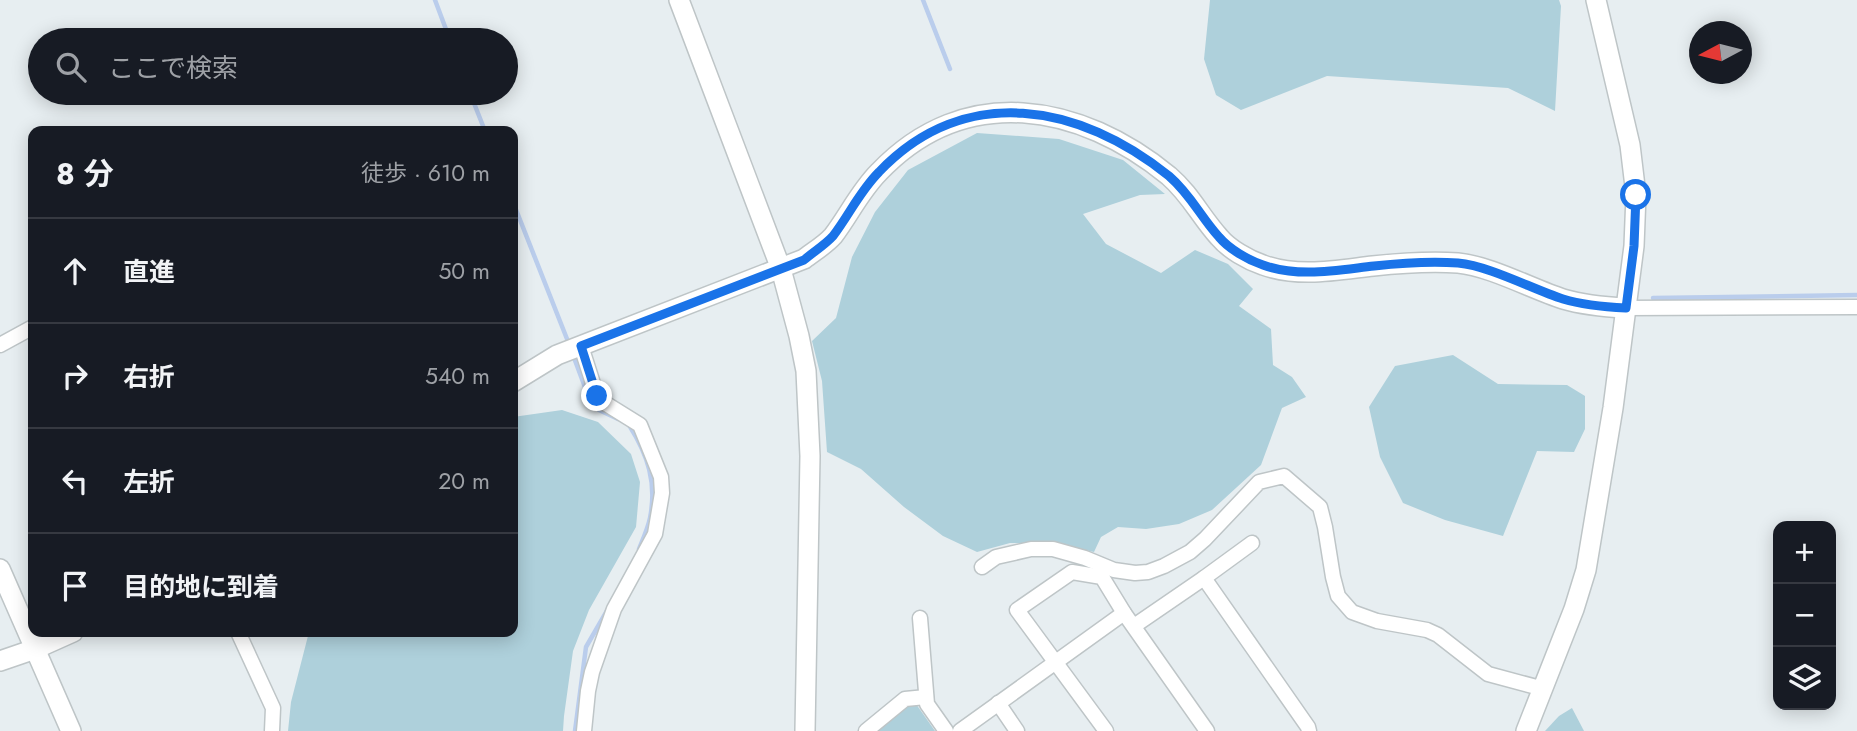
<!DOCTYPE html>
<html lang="ja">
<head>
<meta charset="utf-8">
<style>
  body { margin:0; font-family:Jost,"Noto Sans JP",sans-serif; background:#242831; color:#f1f3f6 }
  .controls { position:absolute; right:21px; bottom:21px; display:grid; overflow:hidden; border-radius:14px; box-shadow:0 4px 18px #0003 }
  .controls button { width:63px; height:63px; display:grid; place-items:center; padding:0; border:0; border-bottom:2px solid #363941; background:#171b24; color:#f1f3f6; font:35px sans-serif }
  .compass { position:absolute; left:1689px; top:21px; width:63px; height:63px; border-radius:50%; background:#171b24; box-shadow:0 4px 18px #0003; rotate:263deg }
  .stop { position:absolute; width:21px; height:21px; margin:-16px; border:5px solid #1a73e8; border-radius:50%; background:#fff }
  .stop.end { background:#1a73e8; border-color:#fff; box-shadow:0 2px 7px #0008 }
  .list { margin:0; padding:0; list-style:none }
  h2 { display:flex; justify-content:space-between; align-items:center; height:91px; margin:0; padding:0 28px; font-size:30px }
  h2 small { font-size:23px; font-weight:400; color:#9ea1a6 }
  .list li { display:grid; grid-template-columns:46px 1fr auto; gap:21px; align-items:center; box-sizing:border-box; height:105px; padding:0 28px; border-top:2px solid #363941 }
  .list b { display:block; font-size:26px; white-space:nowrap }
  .list em { font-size:23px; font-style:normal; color:#9ea1a6 }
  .icon { flex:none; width:38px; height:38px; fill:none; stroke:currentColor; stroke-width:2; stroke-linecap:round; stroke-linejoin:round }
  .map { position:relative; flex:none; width:1857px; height:731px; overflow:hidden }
  .search { position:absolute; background:#171b24; box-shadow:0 4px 18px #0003; left:28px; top:28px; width:490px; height:77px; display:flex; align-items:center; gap:18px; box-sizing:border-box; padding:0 24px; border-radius:38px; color:#9ea1a6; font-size:26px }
  .panel { position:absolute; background:#171b24; box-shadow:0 4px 18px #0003; left:28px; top:126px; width:490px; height:511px; border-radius:14px }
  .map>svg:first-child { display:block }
  .green { fill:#aed0db }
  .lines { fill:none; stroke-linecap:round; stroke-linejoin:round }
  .stream { stroke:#bacdec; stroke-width:4.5 }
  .street-casing { stroke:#bec5c7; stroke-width:17 }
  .secondary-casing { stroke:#bec5c7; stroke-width:22 }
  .street { stroke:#fff; stroke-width:14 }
  .secondary { stroke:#fff; stroke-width:19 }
  .route { stroke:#1a73e8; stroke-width:9 }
</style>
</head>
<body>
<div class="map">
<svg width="1857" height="731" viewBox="0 0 1857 731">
  <rect width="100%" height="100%" fill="#e7eef1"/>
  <g class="green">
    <polygon points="1210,0 1559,0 1561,6 1555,111 1508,88 1327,76 1241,110 1216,95 1204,59"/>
    <polygon points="977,133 1059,139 1123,160 1165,194 1140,195 1083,214 1106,244 1161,273 1195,250 1228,264 1253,289 1239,306 1271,329 1273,365 1292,377 1306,397 1282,408 1261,465 1212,510 1179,524 1146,529 1118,527 1101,537 1094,552 1053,543 1010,543 977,552 943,536 904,507 861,469 827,452 822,381 812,341 836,318 852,257 875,212 908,170"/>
    <polygon points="1453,355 1498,384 1567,385 1585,396 1585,429 1574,452 1537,451 1503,536 1445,520 1403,503 1380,457 1369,407 1395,366"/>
    <polygon points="562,410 598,422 631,454 640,482 636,527 589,610 573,651 564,716 563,731 288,731 291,702 309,632 513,632 513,417"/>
    <polygon points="905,704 916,704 935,731 872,731"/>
    <polygon points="1572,708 1584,731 1545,731 1559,716"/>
  </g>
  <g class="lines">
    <g class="stream">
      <polyline points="435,0 450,40"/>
      <polyline points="923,0 950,69"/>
      <polyline points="470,93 485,131"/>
      <polyline points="513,202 569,344"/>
      <polyline points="1653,298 1857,295"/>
      <polyline points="573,355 589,398 599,410 618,419"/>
      <path d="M629,425C648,455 657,483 650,518C648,528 643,539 639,549"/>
      <polyline points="575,731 586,647 608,609"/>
    </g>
    <defs>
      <g id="street">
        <polyline points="1626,308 1857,307"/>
        <polyline points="0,345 33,327"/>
        <polyline points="581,346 597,396 603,402 640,425 661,477 662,493 655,534 614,609 592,672 588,691 584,731"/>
        <polyline points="982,567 996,557 1031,549 1053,549 1085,558 1114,570 1135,573 1148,572 1164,566 1190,552 1205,539 1259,482 1284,476 1320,507 1325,527 1333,577 1338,596 1352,612 1377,621 1427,630 1438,635 1488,674 1544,689"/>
        <polyline points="1204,578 1308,727 1309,731"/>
        <polyline points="920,618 927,704 946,731"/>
        <polyline points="1134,626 1204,578 1252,543"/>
        <polyline points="238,632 273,708 272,731"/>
        <polyline points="998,703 1017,731"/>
        <polyline points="866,731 905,699 926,697"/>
        <polyline points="960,731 1124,613"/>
        <polyline points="1106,731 1017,610 1072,572 1102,577 1124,613 1207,731"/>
      </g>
      <g id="secondary">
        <polyline points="679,0 781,269 799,336 806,371 810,456 805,731"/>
        <path d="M513,382L557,355L804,259C813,252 825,245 833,236C849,215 860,191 879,172C965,82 1080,103 1169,176C1191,195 1200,216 1219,237C1229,249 1248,260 1263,265C1299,278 1338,270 1373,266C1401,263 1431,261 1458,263C1490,266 1532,289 1563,299C1583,305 1605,307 1626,308"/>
        <polyline points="0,569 71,731"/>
        <polyline points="0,661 35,649 73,632"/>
        <polyline points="1526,731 1574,609 1586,570 1613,408 1634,246 1636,195 1630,145 1596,0"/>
      </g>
    </defs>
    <use href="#street" class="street-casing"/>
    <use href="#secondary" class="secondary-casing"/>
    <use href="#street" class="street"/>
    <use href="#secondary" class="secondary"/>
  </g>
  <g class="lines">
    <path class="route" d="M597,396L581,346L804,260C813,252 825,245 833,236C849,215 860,191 879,172C965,82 1080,104 1169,176C1191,195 1200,216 1219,237C1229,249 1248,260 1263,265C1299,278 1338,270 1374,266C1401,263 1431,261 1458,263C1490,266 1532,289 1563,299C1583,305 1605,307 1626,308L1634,246L1636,195"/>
  </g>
</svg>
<div class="controls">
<button>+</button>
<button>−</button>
<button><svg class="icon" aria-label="layers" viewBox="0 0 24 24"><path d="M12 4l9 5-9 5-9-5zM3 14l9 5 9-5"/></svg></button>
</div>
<svg class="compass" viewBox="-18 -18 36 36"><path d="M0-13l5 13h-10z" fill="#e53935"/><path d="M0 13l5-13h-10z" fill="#9ea1a6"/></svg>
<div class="stop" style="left:1636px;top:195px"></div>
<div class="stop end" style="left:597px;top:396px"></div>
<div class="search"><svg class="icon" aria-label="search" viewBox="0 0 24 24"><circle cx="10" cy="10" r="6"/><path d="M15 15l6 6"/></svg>ここで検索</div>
<section class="panel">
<h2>8 分<small>徒歩 · 610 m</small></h2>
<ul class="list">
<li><svg class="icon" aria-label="ahead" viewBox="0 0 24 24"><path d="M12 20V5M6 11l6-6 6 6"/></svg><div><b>直進</b></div><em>50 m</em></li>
<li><svg class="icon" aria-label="right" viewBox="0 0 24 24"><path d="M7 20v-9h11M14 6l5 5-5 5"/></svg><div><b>右折</b></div><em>540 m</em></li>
<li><svg class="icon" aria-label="left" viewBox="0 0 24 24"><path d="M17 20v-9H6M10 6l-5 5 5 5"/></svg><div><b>左折</b></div><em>20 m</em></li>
<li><svg class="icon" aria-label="arrive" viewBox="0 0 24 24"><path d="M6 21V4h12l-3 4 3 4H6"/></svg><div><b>目的地に到着</b></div></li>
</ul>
</section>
</div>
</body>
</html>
